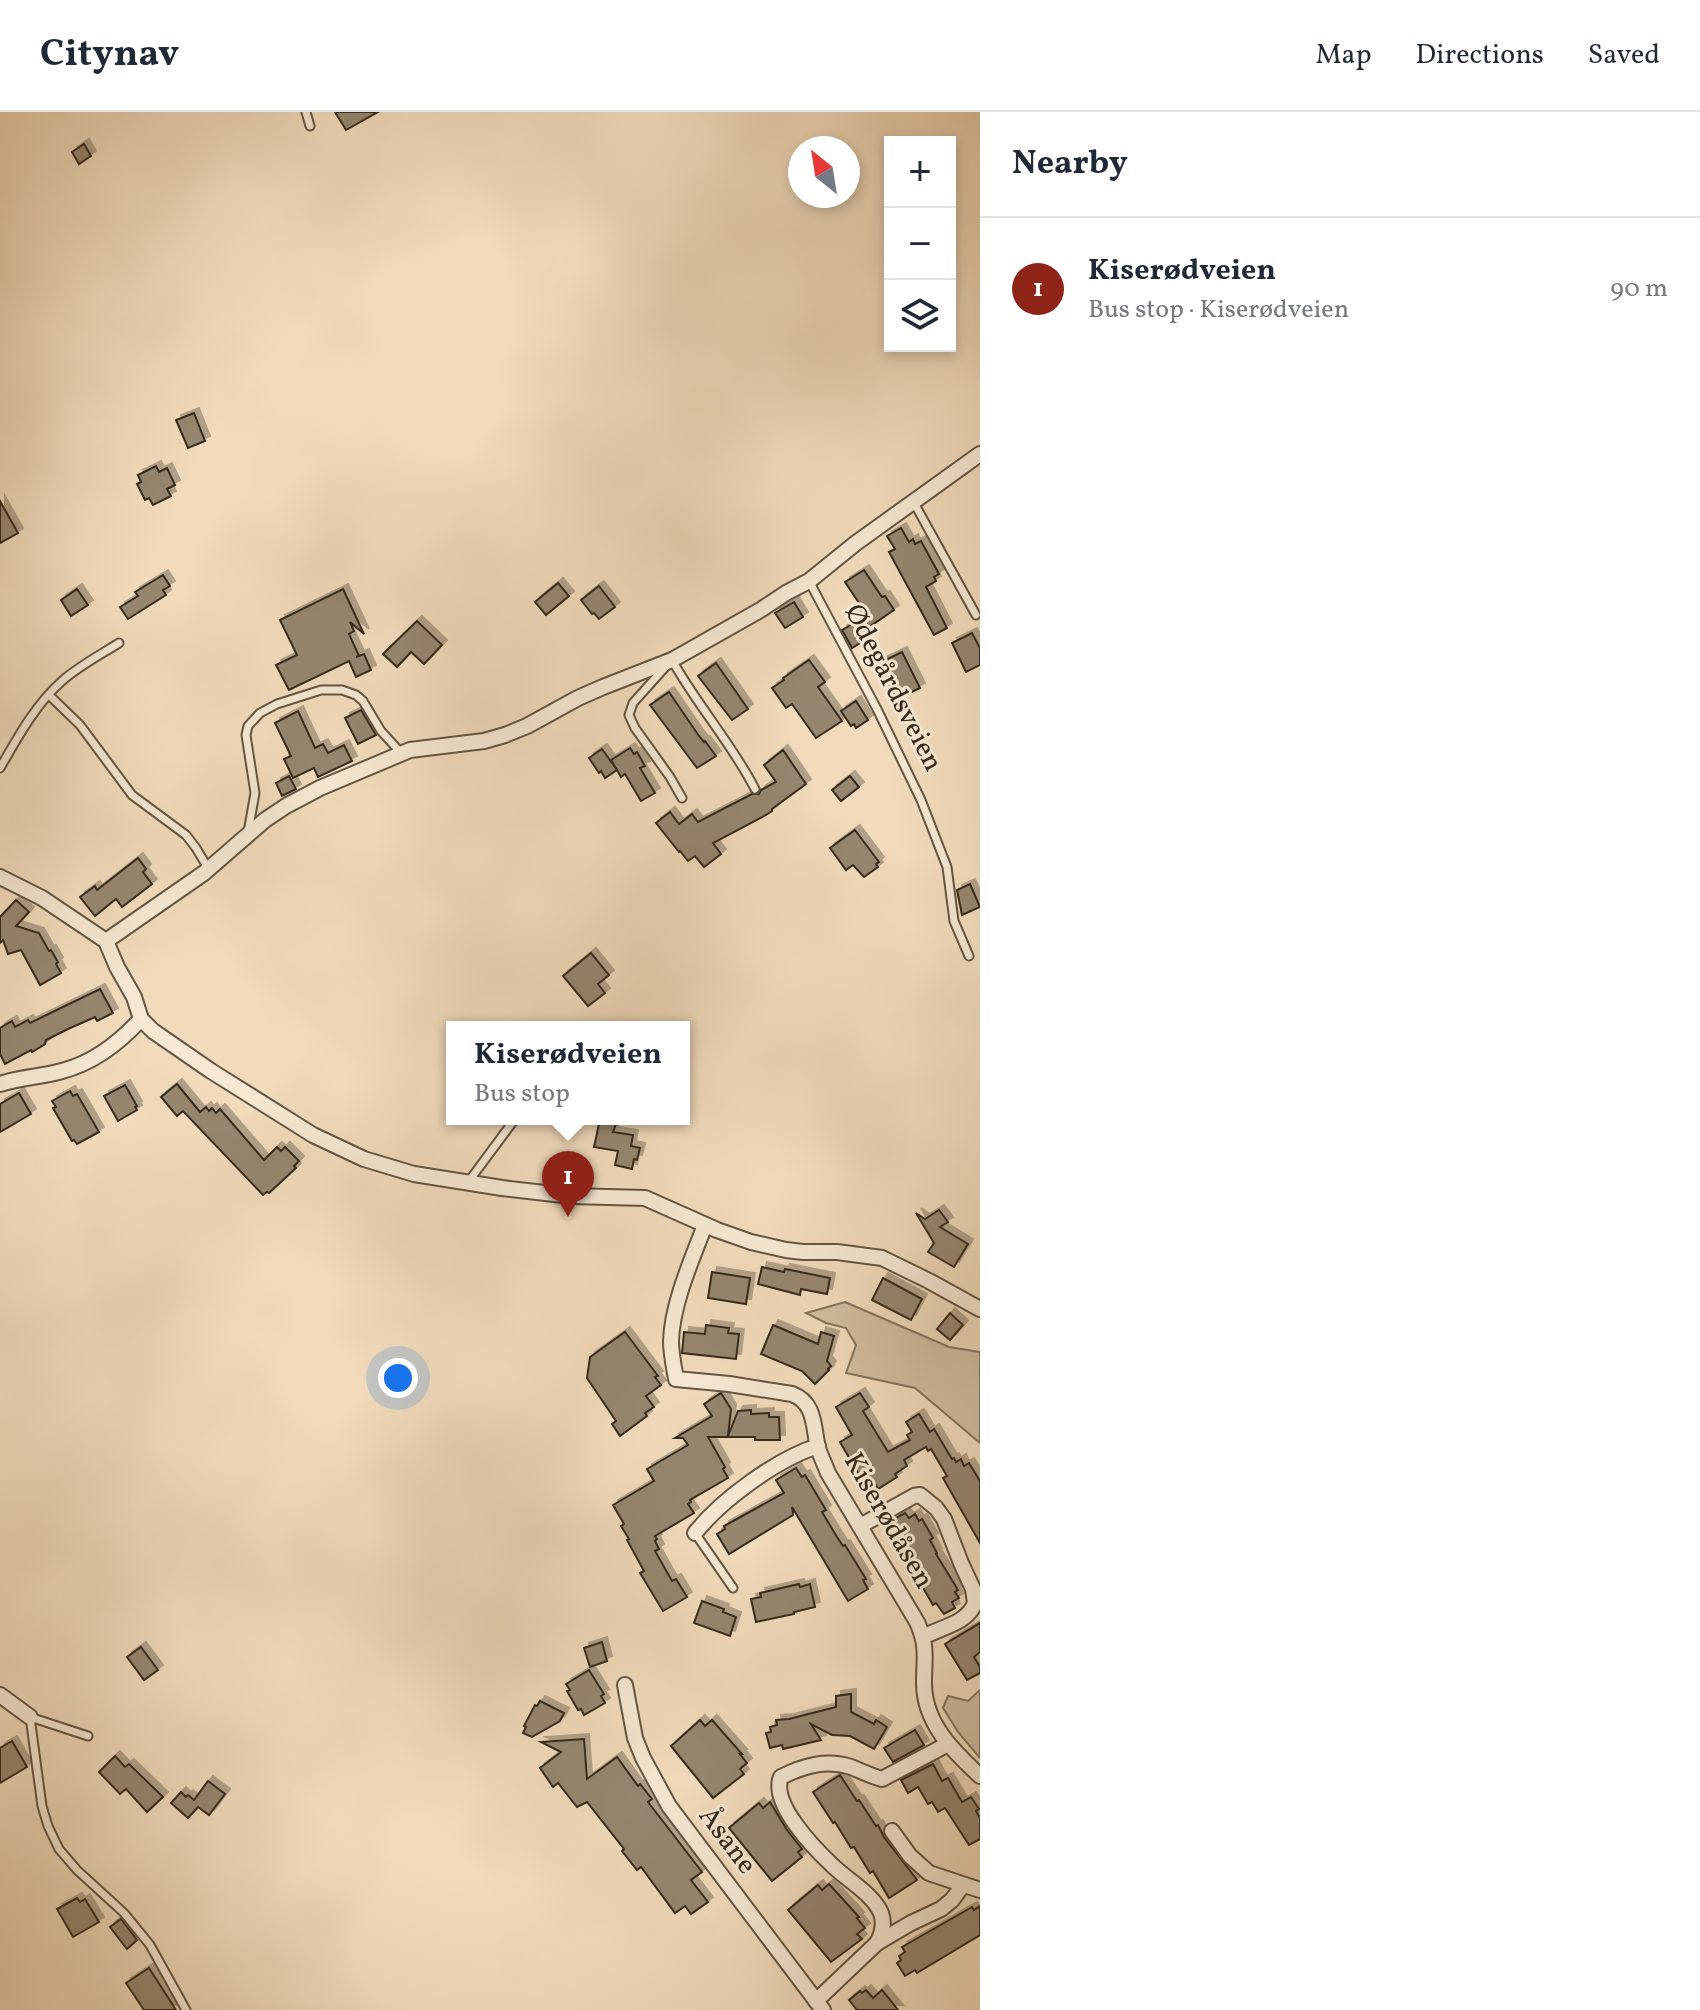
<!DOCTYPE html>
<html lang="en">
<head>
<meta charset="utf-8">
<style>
  body { margin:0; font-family:Vollkorn,serif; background:#f2f2f3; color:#1f2937 }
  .controls { position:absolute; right:24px; top:24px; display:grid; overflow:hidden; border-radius:0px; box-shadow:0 4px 12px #0003 }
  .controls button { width:72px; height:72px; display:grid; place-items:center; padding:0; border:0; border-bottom:2px solid #e0e1e3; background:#fff; color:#1f2937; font:40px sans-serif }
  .compass { position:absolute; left:788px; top:24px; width:72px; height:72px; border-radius:50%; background:#fff; box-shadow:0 4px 12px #0003; rotate:330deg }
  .you { position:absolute; left:398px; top:1266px; width:28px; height:28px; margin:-20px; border:6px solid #fff; border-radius:50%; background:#1a73e8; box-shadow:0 0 0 12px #1a73e833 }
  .badge { display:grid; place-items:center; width:52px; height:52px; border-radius:50%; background:#8f2418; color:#fff; font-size:26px; font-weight:700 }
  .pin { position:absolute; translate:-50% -66px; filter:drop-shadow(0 2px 4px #0008) }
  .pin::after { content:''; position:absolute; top:42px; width:28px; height:24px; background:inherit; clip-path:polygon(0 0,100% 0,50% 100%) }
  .popup { position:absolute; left:446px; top:909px; width:244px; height:104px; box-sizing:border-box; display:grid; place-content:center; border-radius:0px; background:#fff; filter:drop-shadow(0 2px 6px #0005); font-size:26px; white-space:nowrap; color:#747a83 }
  .popup b { font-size:30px; color:#1f2937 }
  .popup::after { content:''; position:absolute; left:50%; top:100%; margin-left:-16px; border:16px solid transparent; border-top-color:#fff }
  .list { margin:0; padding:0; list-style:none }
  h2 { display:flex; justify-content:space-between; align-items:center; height:104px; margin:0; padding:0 32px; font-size:34px }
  h2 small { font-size:26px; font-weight:400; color:#747a83 }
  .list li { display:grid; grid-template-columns:52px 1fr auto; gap:24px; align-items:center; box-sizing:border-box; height:144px; padding:0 32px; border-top:2px solid #e0e1e3 }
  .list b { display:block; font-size:30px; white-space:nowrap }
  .list p { margin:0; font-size:26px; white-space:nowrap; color:#747a83 }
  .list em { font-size:26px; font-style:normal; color:#747a83 }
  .icon { flex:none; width:44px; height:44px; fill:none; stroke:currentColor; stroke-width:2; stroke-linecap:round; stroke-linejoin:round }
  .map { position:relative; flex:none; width:980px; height:1898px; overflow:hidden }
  header { display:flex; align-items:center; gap:48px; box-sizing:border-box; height:112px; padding:0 40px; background:#fff; border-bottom:2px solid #e0e1e3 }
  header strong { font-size:38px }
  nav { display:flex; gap:44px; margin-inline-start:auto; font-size:28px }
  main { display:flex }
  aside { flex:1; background:#fff }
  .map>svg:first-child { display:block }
  .green { fill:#d1bda1; stroke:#82745e; stroke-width:2 }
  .building { fill:#96866f; stroke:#342a1c; stroke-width:2; filter:url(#shadow) }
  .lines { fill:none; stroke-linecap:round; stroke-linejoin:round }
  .lane-casing { stroke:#635644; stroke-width:11 }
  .street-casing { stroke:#635644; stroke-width:18 }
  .lane { stroke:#f6e8d3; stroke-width:7 }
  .street { stroke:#f6e8d3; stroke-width:14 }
  .labels { text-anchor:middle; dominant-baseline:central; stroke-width:6; stroke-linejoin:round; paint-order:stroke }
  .street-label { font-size:28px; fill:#342a1c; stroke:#f6e8d3 }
</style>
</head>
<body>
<header>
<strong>Citynav</strong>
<nav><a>Map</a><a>Directions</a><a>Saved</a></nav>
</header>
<main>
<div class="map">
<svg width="980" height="1898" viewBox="0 0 980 1898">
  <defs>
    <filter id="shadow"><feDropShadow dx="5" dy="-5" stdDeviation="0" flood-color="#0004"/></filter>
  </defs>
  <rect width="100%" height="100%" fill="#f1dbbc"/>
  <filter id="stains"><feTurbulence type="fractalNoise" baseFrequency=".0025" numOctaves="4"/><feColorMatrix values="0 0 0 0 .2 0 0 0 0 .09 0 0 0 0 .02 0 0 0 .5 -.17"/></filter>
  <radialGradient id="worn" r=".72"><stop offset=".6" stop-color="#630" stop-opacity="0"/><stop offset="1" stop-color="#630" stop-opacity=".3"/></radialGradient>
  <g class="green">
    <polygon points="845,1190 949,1235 980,1240 980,1331 915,1276 846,1261 856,1233 846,1216 826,1211 806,1201"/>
    <polygon points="980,1578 980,1646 958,1620 943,1596 948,1584 968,1589"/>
  </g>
  <g class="building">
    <polygon points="335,0 378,0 346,18"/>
    <polygon points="84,32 91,44 79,52 72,40"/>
    <polygon points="194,301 205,329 188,336 176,308"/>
    <polygon points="156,354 159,360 167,356 175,373 167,377 171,384 153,393 149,386 145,388 137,372 141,370 138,363"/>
    <polygon points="0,389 18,421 0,431"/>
    <polygon points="901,416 909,430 913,427 915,432 921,429 939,462 934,465 936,469 926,475 947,516 934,523 889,440 895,437 887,424"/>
    <polygon points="864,458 882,485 885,484 894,498 869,515 859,500 863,497 845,470"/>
    <polygon points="163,463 170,474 163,478 166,483 128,507 120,495 138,484 135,480"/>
    <polygon points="558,471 569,484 546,503 535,490"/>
    <polygon points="599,474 615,495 599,507 594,501 592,502 581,488"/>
    <polygon points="77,477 88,493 71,504 61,488"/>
    <polygon points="343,477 364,522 350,510 354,519 349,522 359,544 356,545 364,542 371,558 356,565 349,549 289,578 276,553 297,543 280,508"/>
    <polygon points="794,490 803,505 785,516 775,501"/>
    <polygon points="417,509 442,533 424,552 411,540 397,555 383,542"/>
    <polygon points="854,511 865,528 852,536 842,518"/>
    <polygon points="972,521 980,536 980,553 966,560 952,531"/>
    <polygon points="902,540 920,576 897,587 879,551"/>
    <polygon points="809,548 825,570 818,575 842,609 816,626 792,592 786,596 772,576 784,568 783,566"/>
    <polygon points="716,551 748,597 732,608 698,564"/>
    <polygon points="669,580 699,624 704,630 705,629 716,644 697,656 650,593"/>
    <polygon points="856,589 868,608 856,616 854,612 851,614 841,599"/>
    <polygon points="361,598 376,623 358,632 345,606"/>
    <polygon points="298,599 315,636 323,632 328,641 344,633 352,649 318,665 314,656 293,666 284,647 291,644 275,611"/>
    <polygon points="630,636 634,642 637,640 645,654 640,656 655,681 641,689 625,662 621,665 611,648"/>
    <polygon points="602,637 617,658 605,666 601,659 599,661 589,646"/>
    <polygon points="783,638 806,672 772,697 772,699 766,703 713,731 721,742 704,755 695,744 688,749 680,739 679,740 656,711 670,700 679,712 692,702 698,710 752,682 759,682 761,678 776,670 764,653"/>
    <polygon points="289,664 296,677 282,684 276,671"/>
    <polygon points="850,664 859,675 841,689 832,678"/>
    <polygon points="855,718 879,750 876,752 878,755 864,765 853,753 846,758 830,736"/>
    <polygon points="138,746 146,757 143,760 152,772 122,795 116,787 95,804 80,785 95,774 97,778"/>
    <polygon points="970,772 980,795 962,803 957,778"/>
    <polygon points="16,788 29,800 16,814 39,821 49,839 51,838 58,850 56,852 61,861 40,873 21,838 8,842 3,828 0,831 0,805"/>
    <polygon points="591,841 609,863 598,872 605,881 588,894 563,864"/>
    <polygon points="100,877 113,901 97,909 95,905 68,917 46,928 45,932 32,940 31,938 5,952 0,942 0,916 12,909 15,915 28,908 30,911"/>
    <polygon points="177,972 200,1000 206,995 209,999 212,996 216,1001 220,997 264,1048 277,1035 281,1039 285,1035 299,1049 294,1054 296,1056 269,1081 267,1080 263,1083 183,999 177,1004 161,985"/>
    <polygon points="125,973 137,994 135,995 137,998 118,1009 104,984"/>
    <polygon points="70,979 73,984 77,982 99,1020 77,1032 74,1028 72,1029 53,996 56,995 52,989"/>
    <polygon points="19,981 31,1002 0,1020 0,992"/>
    <polygon points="600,1007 618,1007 613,1020 633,1023 631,1034 640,1036 637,1048 634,1047 632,1057 615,1053 618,1039 594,1035"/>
    <polygon points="939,1098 948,1110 940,1115 968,1132 954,1155 928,1140 934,1131 916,1101 925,1107"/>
    <polygon points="762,1155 784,1160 785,1157 830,1166 827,1182 801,1177 800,1183 758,1172"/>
    <polygon points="712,1160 750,1166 746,1192 708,1186"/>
    <polygon points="883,1166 922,1187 911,1208 872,1188"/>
    <polygon points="950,1201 963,1213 950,1228 937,1217"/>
    <polygon points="706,1213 729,1216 728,1221 739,1222 736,1247 682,1241 684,1220 705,1222"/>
    <polygon points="773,1213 818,1232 821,1220 834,1224 827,1249 831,1254 828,1257 829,1258 815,1272 802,1259 761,1242"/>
    <polygon points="625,1220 658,1264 655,1265 661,1273 646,1284 654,1295 645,1301 647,1304 620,1324 612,1312 616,1309 587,1266 590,1245"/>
    <polygon points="721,1281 731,1297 728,1324 738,1299 751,1298 751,1302 769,1301 769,1305 779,1305 780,1328 755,1328 755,1325 708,1325 725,1355 723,1357 728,1366 690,1388 691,1390 688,1392 694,1401 655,1424 657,1427 655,1429 659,1437 655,1439 672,1469 676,1467 687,1485 663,1499 640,1461 644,1459 627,1428 629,1427 621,1414 624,1412 613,1393 654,1369 647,1357 688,1333 683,1326 675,1326 712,1304 704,1292"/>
    <polygon points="860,1281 869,1295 863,1299 888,1340 910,1328 907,1323 912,1320 906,1310 919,1302 930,1320 934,1317 952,1347 954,1346 956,1350 961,1347 964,1354 969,1351 980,1369 980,1431 943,1366 947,1364 931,1337 928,1339 926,1335 904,1348 907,1354 895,1362 897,1365 878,1377 876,1373 863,1380 857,1368 861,1366 840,1330 852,1323 836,1295"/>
    <polygon points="796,1356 802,1365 805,1363 826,1398 822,1400 837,1425 843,1434 845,1433 866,1467 863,1468 868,1477 848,1489 792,1395 793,1403 729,1442 717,1422 725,1417 724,1414 784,1381 776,1368"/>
    <polygon points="905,1401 909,1406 915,1402 919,1409 922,1407 933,1426 930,1428 937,1441 936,1442 958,1478 955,1480 959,1486 952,1490 955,1496 944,1502 936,1491 933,1493 922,1474 925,1472 920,1459 898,1422 901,1420 894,1407"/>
    <polygon points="799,1472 800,1475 810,1472 815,1495 794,1500 794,1502 756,1510 751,1487 761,1485 760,1481"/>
    <polygon points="702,1489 724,1497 723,1500 736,1505 730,1524 694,1511"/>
    <polygon points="980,1511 980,1540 974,1545 980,1555 980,1561 967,1568 945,1532"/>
    <polygon points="602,1530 607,1549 590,1555 584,1536"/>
    <polygon points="141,1535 158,1558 144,1568 127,1545"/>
    <polygon points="589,1558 604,1582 601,1584 605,1591 584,1603 581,1597 578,1598 567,1579 570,1578 566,1572"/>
    <polygon points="851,1582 851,1600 874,1612 876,1608 887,1615 874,1637 850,1624 832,1623 811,1612 821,1628 783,1637 782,1633 770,1636 766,1621 771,1620 770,1615 777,1613 776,1608 789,1607 836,1595 836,1584"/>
    <polygon points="540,1589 564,1601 560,1609 532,1625 523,1621 526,1615 524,1614 535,1593 537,1594"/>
    <polygon points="700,1608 705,1614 712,1608 742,1642 740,1642 747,1651 740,1657 744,1662 713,1686 671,1634"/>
    <polygon points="915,1618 924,1633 893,1650 884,1636"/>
    <polygon points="584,1627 587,1667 617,1645 638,1674 640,1672 652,1687 648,1690 702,1760 691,1768 708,1790 691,1802 685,1794 675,1801 641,1755 637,1758 622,1739 624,1737 587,1690 577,1695 558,1671 553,1675 540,1656 561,1640 541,1630"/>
    <polygon points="12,1629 27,1655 0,1671 0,1636"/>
    <polygon points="115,1644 125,1655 129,1652 163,1685 147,1700 126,1677 120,1682 99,1660"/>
    <polygon points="933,1652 942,1669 948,1666 962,1690 971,1685 979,1697 976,1699 980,1706 980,1727 969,1733 945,1696 938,1700 932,1690 928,1692 918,1675 908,1681 901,1668"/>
    <polygon points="840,1663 857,1689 859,1688 876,1714 878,1713 884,1725 917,1768 889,1786 873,1759 870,1761 854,1735 851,1736 835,1710 833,1711 813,1680"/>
    <polygon points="208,1669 225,1682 209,1703 198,1695 188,1706 171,1691 181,1680 186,1685 188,1683 194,1688"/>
    <polygon points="770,1690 787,1718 802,1737 798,1740 802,1745 772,1769 729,1716 759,1691 763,1696"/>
    <polygon points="829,1772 859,1805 857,1806 865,1816 857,1822 862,1827 831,1850 788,1798 818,1773 822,1778"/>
    <polygon points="77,1786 80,1790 85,1787 99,1810 73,1825 57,1797"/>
    <polygon points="980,1794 980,1823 917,1861 915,1858 905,1864 897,1851 901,1848 899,1844 905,1840 902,1835 972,1795 974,1798"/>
    <polygon points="121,1807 137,1828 127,1837 110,1815"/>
    <polygon points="149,1856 176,1898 144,1898 126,1871"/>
    <polygon points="866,1878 873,1886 882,1878 898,1898 857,1898 849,1888 860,1879 862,1881"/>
  </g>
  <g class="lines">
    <defs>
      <g id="lane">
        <polyline points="306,0 310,14"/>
        <polyline points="913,389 976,503"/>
        <polyline points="809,469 877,597 921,688 947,755 954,809 969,844"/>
        <path d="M672,548C697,593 732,632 755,677"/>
        <polyline points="668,552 633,591 629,603 635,616 670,665 682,686"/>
        <polyline points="49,583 80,613 132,683 186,723 196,736 208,756"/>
        <path d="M0,656C18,625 35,593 62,569C79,554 100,543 119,531"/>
        <polyline points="248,720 255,681 246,623 248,614 260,601 277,592 321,578 342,578 356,583 363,589 381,619 402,642"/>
        <polyline points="469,1069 515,1007"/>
        <polyline points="695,1421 733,1476"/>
        <polyline points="30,1605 42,1694 48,1714 59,1737 77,1758 124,1801 150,1833 186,1898"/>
        <polyline points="30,1605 88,1624"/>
      </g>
      <g id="street">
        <polyline points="0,765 42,786 106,829 117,855 134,885 141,907 153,919 211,959 313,1023 364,1047 414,1062 502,1076 571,1084 645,1086 717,1118 751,1130 786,1138 803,1140 837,1140 882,1146 929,1169 980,1197"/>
        <polyline points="106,829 204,761 265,708 286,694 320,676 410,638 484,629 505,623 527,614 578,586 603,575 672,548 762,497 786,481 809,469 856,431 980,342"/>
        <path d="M0,972C21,965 41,965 62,959C93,951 120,930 141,907"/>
        <path d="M705,1113C692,1147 672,1192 671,1229C671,1242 674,1255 676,1267L729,1272L792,1282C816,1291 813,1315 818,1336C821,1345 825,1353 828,1361L917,1510C928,1534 924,1546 924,1571C924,1611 953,1639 980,1664"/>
        <path d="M860,1414L914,1384L920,1383L936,1396L944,1407L961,1451L973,1477L975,1491C967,1512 941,1515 923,1525"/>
        <path d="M695,1421C721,1388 777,1347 818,1334"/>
        <polyline points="625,1573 635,1626 643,1646 669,1694 823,1898"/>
        <polyline points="0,1583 30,1605"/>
        <polyline points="892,1719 910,1744 929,1761 980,1778"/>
        <polyline points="877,1831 911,1811 941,1797 952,1788 963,1773"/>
        <path d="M816,1889L877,1831C882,1822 885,1812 881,1801C872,1781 847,1768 832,1753C814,1736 770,1691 781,1665C803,1654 826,1647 851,1655C861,1659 871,1664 882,1667L948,1632"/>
      </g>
    </defs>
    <use href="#lane" class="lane-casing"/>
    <use href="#street" class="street-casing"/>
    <use href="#lane" class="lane"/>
    <use href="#street" class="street"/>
  </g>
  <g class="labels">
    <g class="street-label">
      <text transform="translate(893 576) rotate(63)">Ødegårdsveien</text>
      <text transform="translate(888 1409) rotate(60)">Kiserødåsen</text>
      <text transform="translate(727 1729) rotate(53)">Åsane</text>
    </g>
  </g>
  <rect width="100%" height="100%" filter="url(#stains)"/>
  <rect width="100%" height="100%" fill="url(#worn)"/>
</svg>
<div class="controls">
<button>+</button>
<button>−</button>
<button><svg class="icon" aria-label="layers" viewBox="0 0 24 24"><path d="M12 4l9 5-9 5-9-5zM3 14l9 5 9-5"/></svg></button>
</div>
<svg class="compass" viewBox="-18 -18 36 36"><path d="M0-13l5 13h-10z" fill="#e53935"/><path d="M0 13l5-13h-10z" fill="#747a83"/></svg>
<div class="you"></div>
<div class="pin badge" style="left:568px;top:1105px">1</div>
<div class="popup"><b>Kiserødveien</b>Bus stop</div>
</div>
<aside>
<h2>Nearby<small></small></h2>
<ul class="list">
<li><span class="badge">1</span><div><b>Kiserødveien</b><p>Bus stop · Kiserødveien</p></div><em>90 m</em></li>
</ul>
</aside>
</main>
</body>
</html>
